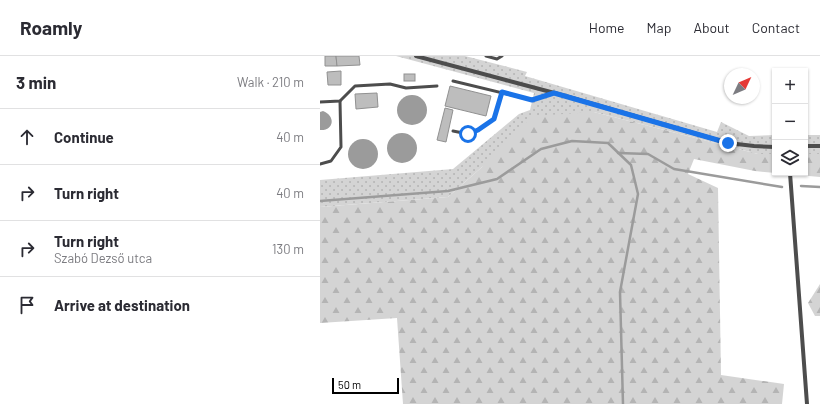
<!DOCTYPE html>
<html lang="en">
<head>
<meta charset="utf-8">
<style>
  body { margin:0; font-family:Barlow,sans-serif; background:#f2f2f3; color:#2b2b33 }
  .controls { position:absolute; right:12px; top:12px; display:grid; overflow:hidden; border-radius:0px; box-shadow:0 1px 3px #0004 }
  .controls button { width:36px; height:36px; display:grid; place-items:center; padding:0; border:0; border-bottom:1px solid #e1e1e2; background:#fff; color:#2b2b33; font:20px sans-serif }
  .compass { position:absolute; left:404px; top:12px; width:36px; height:36px; border-radius:50%; background:#fff; box-shadow:0 1px 3px #0004; rotate:46deg }
  .scale { position:absolute; left:12px; bottom:10px; width:67px; box-sizing:border-box; padding-left:4px; border:2px solid #000; border-top:0; font-size:11px; line-height:14px; white-space:nowrap; color:#000; -webkit-text-stroke:3px #fff; paint-order:stroke }
  .stop { position:absolute; width:12px; height:12px; margin:-9px; border:3px solid #1a73e8; border-radius:50%; background:#fff }
  .stop.end { background:#1a73e8; border-color:#fff; box-shadow:0 1px 4px #0008 }
  .list { margin:0; padding:0; list-style:none }
  h2 { display:flex; justify-content:space-between; align-items:center; height:52px; margin:0; padding:0 16px; font-size:17px }
  h2 small { font-size:13px; font-weight:400; color:#7c7c81 }
  .list li { display:grid; grid-template-columns:26px 1fr auto; gap:12px; align-items:center; box-sizing:border-box; height:56px; padding:0 16px; border-top:1px solid #e1e1e2 }
  .list b { display:block; font-size:15px; white-space:nowrap }
  .list p { margin:0; font-size:13px; white-space:nowrap; color:#7c7c81 }
  .list em { font-size:13px; font-style:normal; color:#7c7c81 }
  .icon { flex:none; width:22px; height:22px; fill:none; stroke:currentColor; stroke-width:2; stroke-linecap:round; stroke-linejoin:round }
  .map { position:relative; flex:none; width:500px; height:348px; overflow:hidden }
  header { display:flex; align-items:center; gap:24px; box-sizing:border-box; height:56px; padding:0 20px; background:#fff; border-bottom:1px solid #e1e1e2 }
  header strong { font-size:19px }
  nav { display:flex; gap:22px; margin-inline-start:auto; font-size:14px }
  main { display:flex }
  aside { flex:1; background:#fff }
  .map>svg:first-child { display:block }
  .grass { fill:url(#grass-dots) }
  .forest { fill:url(#forest-firs) }
  .water { fill:#9b9b9b }
  .lines { fill:none; stroke-linecap:round; stroke-linejoin:round }
  .stream { stroke:#9b9b9b; stroke-width:2.5 }
  .building { fill:#bdbdbd; stroke:#919191 }
  .service { stroke:#4d4d4d; stroke-width:3 }
  .minor { stroke:#4d4d4d; stroke-width:4 }
  .route { stroke:#1a73e8; stroke-width:5 }
</style>
</head>
<body>
<header>
<strong>Roamly</strong>
<nav><a>Home</a><a>Map</a><a>About</a><a>Contact</a></nav>
</header>
<main>
<aside>
<h2>3 min<small>Walk · 210 m</small></h2>
<ul class="list">
<li><svg class="icon" aria-label="ahead" viewBox="0 0 24 24"><path d="M12 20V5M6 11l6-6 6 6"/></svg><div><b>Continue</b></div><em>40 m</em></li>
<li><svg class="icon" aria-label="right" viewBox="0 0 24 24"><path d="M7 20v-9h11M14 6l5 5-5 5"/></svg><div><b>Turn right</b></div><em>40 m</em></li>
<li><svg class="icon" aria-label="right" viewBox="0 0 24 24"><path d="M7 20v-9h11M14 6l5 5-5 5"/></svg><div><b>Turn right</b><p>Szabó Dezső utca</p></div><em>130 m</em></li>
<li><svg class="icon" aria-label="arrive" viewBox="0 0 24 24"><path d="M6 21V4h12l-3 4 3 4H6"/></svg><div><b>Arrive at destination</b></div></li>
</ul>
</aside>
<div class="map">
<svg width="500" height="348" viewBox="0 0 500 348">
  <defs>
    <pattern id="grass-dots" width="8" height="8" patternUnits="userSpaceOnUse"><rect width="8" height="8" fill="#d4d4d4"/><path d="M2 2h.1M6 6h.1" fill="none" stroke="#b4b4b4" stroke-width="1.8" stroke-linecap="round"/></pattern>
    <pattern id="forest-firs" width="22" height="20" patternUnits="userSpaceOnUse"><rect width="22" height="20" fill="#d4d4d4"/><path d="M5 1l3.5 6h-7zM16 11l3.5 6h-7z" fill="#b4b4b4"/></pattern>
  </defs>
  <rect width="100%" height="100%" fill="#fff"/>
  <g class="grass">
    <polygon points="76,0 145,0 207,16 205,20 397,76 401,66 429,80 455,79 455,98 438,98 274,56 162,111 128,141 0,151 0,124 133,113 199,58 210,54 214,37"/>
    <rect x="485" y="79" width="15" height="19"/>
  </g>
  <g class="forest">
    <polygon points="274,56 438,98 455,98 455,117 435,115 374,103 368,118 398,132 401,319 464,328 462,348 83,348 77,262 0,267 0,151 128,141 162,111 213,60"/>
    <polygon points="485,98 500,98 500,121 456,117 485,117"/>
    <polygon points="500,228 500,260 495,260 488,247"/>
  </g>
  <g class="water">
    <circle cx="92" cy="54" r="15"/>
    <path d="M3,55C16,60 14,75 0,74V56Z"/>
    <circle cx="82" cy="92" r="15"/>
    <circle cx="43" cy="98" r="15"/>
  </g>
  <g class="lines">
    <g class="stream">
      <polyline points="298,97 328,98 354,113 462,131"/>
      <polyline points="481,130 500,131"/>
      <polyline points="0,145 128,135 177,123 221,93 252,85 288,87 311,109 318,138 300,236 303,348"/>
    </g>
  </g>
  <g class="building">
    <polygon points="5,0 16,0 17,10 5,10"/>
    <polygon points="16,0 39,0 40,9 17,10"/>
    <polygon points="21,15 21,29 8,29 7,16"/>
    <rect x="84" y="18" width="11" height="7"/>
    <polygon points="130,30 171,40 166,60 125,50"/>
    <polygon points="57,37 58,51 36,53 35,38"/>
    <polygon points="125,52 133,54 126,86 117,84"/>
  </g>
  <g class="lines">
    <g class="service">
      <polyline points="166,0 177,3 182,0"/>
      <polyline points="133,25 212,44 234,37"/>
      <polyline points="0,46 20,45 35,30 70,28 86,32 117,30"/>
      <polyline points="133,75 148,78 158,74 174,63 182,36"/>
      <polyline points="0,108 11,105 21,91 20,45"/>
    </g>
    <g class="minor">
      <polyline points="96,0 242,39 408,87 434,90 455,91"/>
      <polyline points="485,90 500,90"/>
      <polyline points="470,117 487,348"/>
    </g>
  </g>
  <g class="lines">
    <polyline class="route" points="148,78 158,74 174,63 182,36 212,44 234,37 408,87"/>
  </g>
</svg>
<div class="controls">
<button>+</button>
<button>−</button>
<button><svg class="icon" aria-label="layers" viewBox="0 0 24 24"><path d="M12 4l9 5-9 5-9-5zM3 14l9 5 9-5"/></svg></button>
</div>
<svg class="compass" viewBox="-18 -18 36 36"><path d="M0-13l5 13h-10z" fill="#e53935"/><path d="M0 13l5-13h-10z" fill="#7c7c81"/></svg>
<div class="scale">50 m</div>
<div class="stop" style="left:148px;top:78px"></div>
<div class="stop end" style="left:408px;top:87px"></div>
</div>
</main>
</body>
</html>
